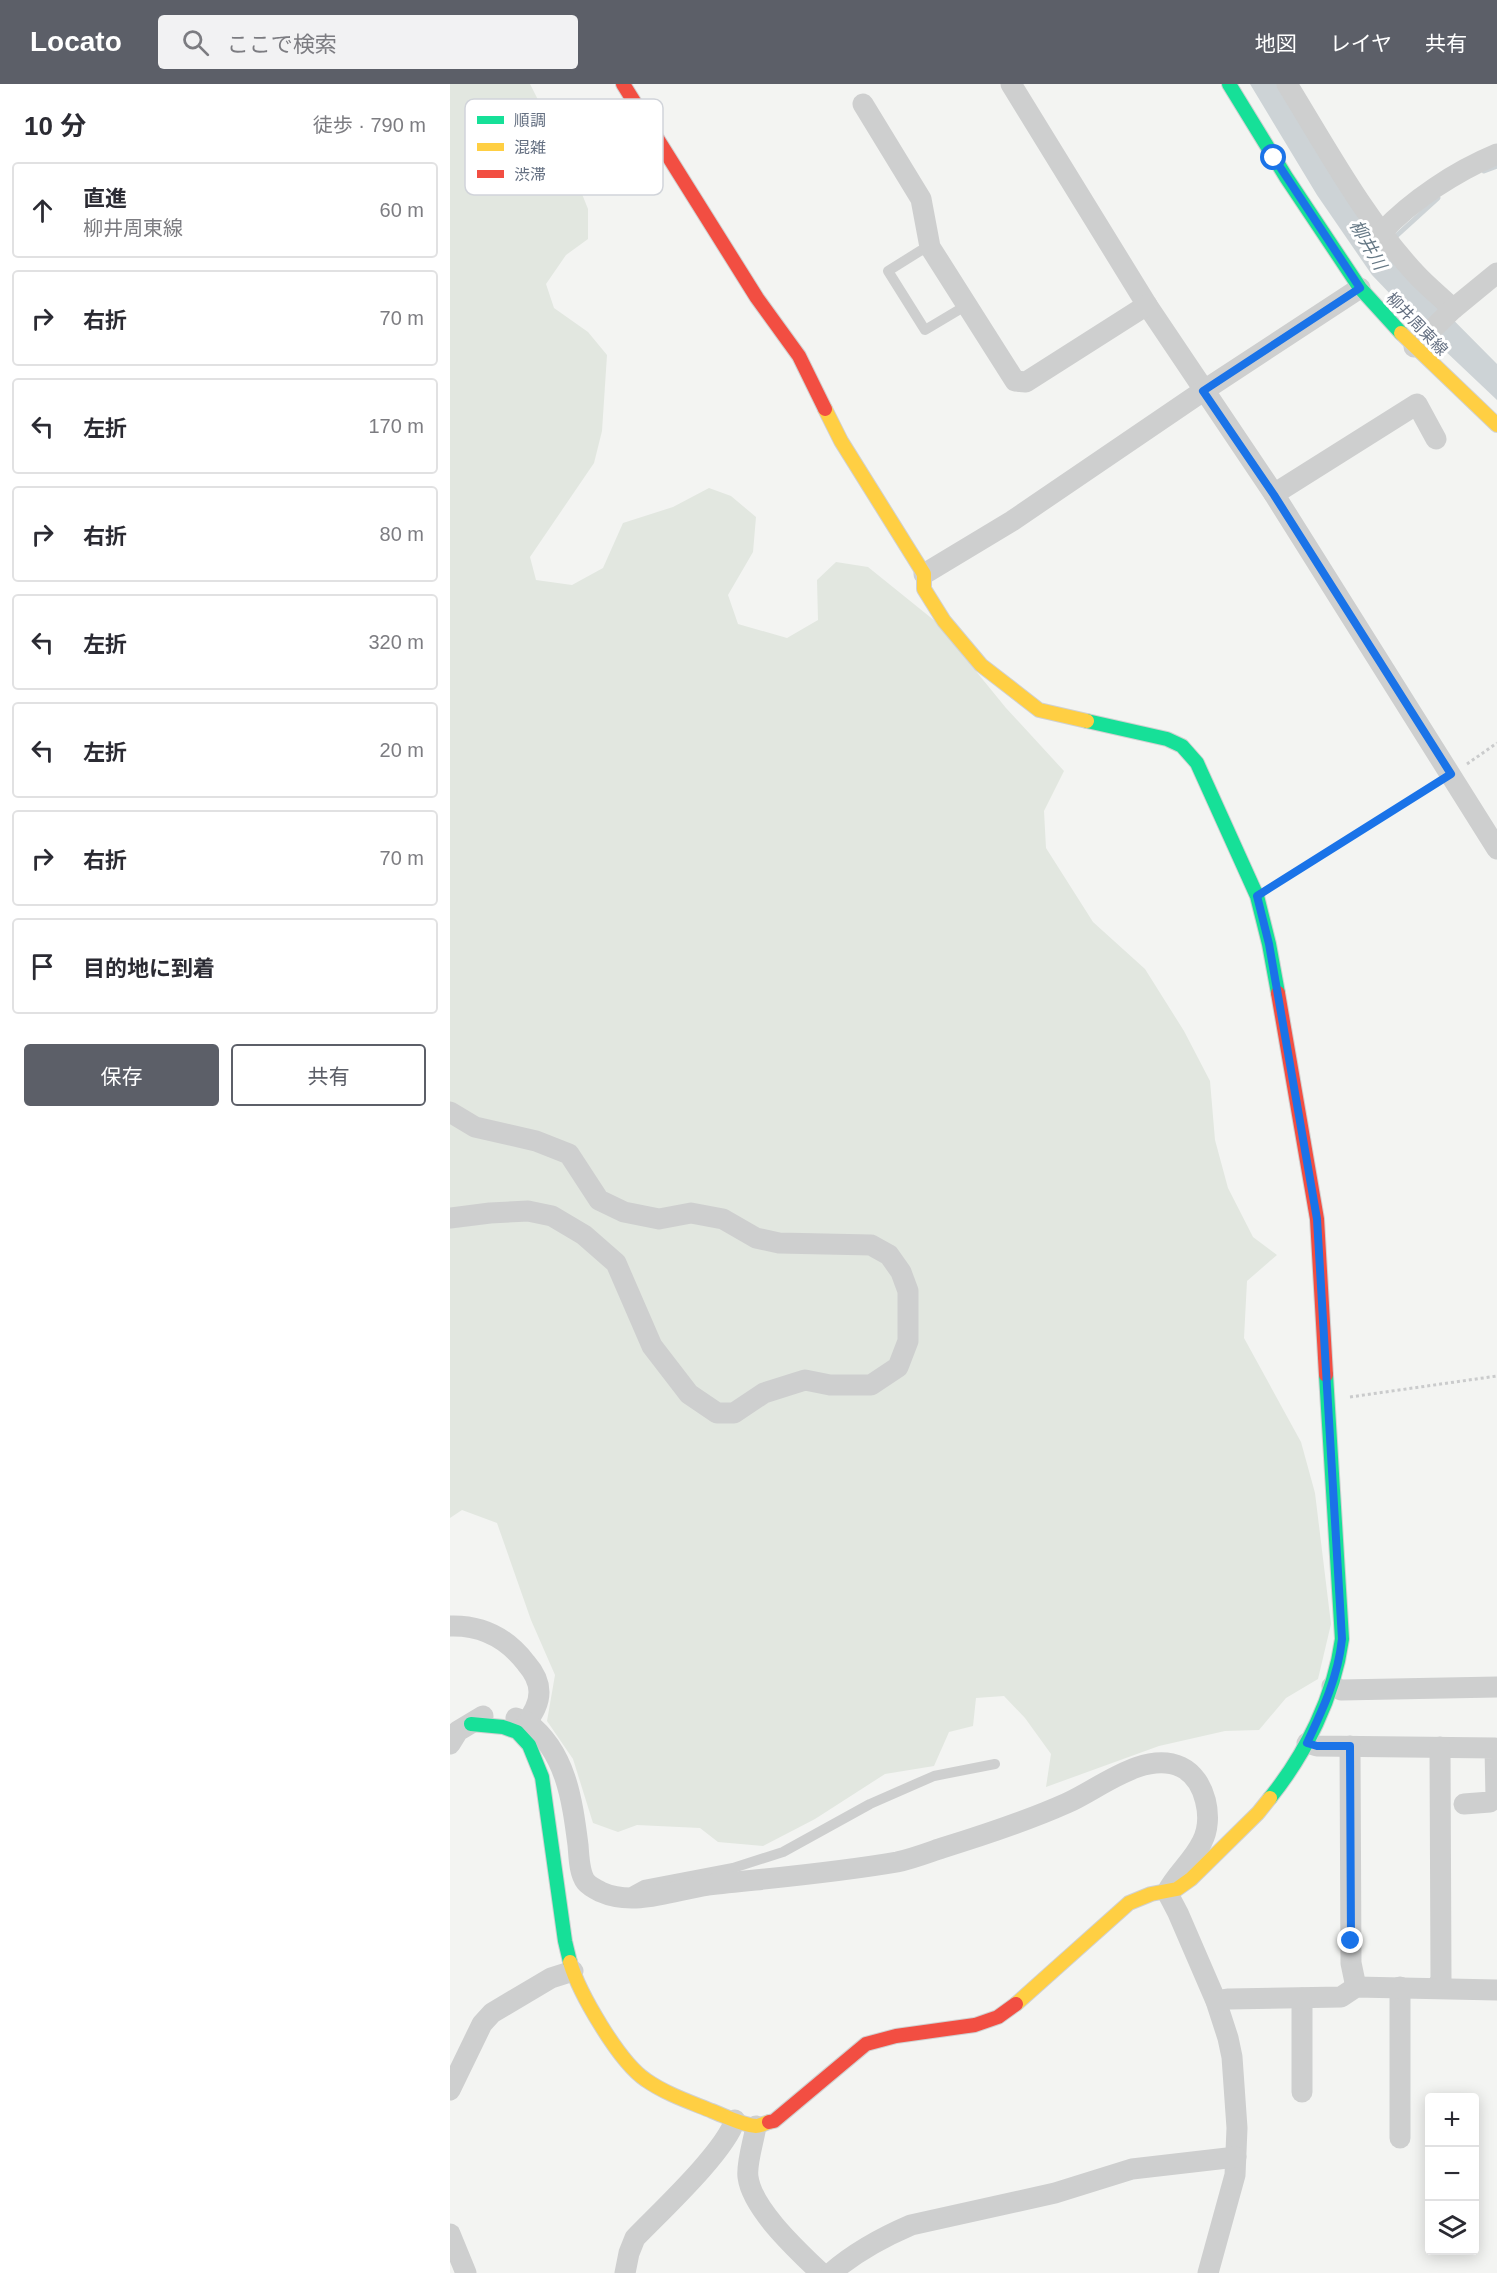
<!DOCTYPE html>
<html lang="ja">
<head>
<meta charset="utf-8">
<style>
  body { margin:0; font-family:Arial,"Noto Sans JP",sans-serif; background:#f2f2f3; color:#2b2b33 }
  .controls { position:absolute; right:18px; bottom:18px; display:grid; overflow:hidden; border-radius:6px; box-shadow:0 3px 15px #0003 }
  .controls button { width:54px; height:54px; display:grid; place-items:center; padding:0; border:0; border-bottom:2px solid #e1e1e2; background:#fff; color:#2b2b33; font:30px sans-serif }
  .stop { position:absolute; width:18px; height:18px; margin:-14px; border:4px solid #1a73e8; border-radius:50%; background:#fff }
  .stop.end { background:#1a73e8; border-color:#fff; box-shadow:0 2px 6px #0008 }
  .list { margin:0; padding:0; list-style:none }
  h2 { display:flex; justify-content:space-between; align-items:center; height:78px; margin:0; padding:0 24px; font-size:26px }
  h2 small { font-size:20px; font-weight:400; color:#7c7c81 }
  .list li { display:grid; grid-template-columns:39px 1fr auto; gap:18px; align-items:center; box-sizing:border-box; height:96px; margin:0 12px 12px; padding:0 12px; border:2px solid #e1e1e2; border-radius:6px }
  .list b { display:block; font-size:22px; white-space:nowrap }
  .list p { margin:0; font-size:20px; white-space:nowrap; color:#7c7c81 }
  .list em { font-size:20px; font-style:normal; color:#7c7c81 }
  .actions { display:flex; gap:12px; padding:18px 24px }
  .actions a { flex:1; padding:14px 0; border:2px solid #5c5f68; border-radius:6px; text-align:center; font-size:21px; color:#5c5f68 }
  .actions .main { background:#5c5f68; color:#fff }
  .icon { flex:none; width:33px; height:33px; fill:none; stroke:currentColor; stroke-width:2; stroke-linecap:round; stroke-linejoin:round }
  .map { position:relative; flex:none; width:1047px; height:2189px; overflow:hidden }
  header { display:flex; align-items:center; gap:36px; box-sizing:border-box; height:84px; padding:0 30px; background:#5c5f68; color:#fff }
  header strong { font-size:28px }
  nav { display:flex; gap:33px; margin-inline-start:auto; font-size:21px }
  .search { width:420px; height:54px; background:#f2f2f3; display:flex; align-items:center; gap:15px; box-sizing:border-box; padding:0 21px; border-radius:6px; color:#7c7c81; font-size:22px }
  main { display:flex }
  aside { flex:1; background:#fff }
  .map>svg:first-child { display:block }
  .green { fill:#e2e7e0 }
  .water { fill:#cdd3d6 }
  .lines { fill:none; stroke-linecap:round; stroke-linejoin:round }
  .stream { stroke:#cdd3d6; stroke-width:5 }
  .fast-casing { stroke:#d0d1d1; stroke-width:16 }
  .slow-casing { stroke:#d0d1d1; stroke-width:16 }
  .jam-casing { stroke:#d0d1d1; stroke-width:16 }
  .path { stroke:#cacbcc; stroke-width:3; stroke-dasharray:3 3; stroke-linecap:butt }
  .lane { stroke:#cecfcf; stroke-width:10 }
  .street { stroke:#cecfcf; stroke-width:21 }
  .fast { stroke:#16e098; stroke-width:14 }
  .slow { stroke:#ffcf43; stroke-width:14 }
  .jam { stroke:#f24e42; stroke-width:14 }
  .route { stroke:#1a73e8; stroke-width:8 }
  .labels { text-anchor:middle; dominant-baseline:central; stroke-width:6; stroke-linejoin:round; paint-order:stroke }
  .street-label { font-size:16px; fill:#657082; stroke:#fff }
  .water-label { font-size:18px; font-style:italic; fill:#657885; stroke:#fff }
  .key { fill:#fff; stroke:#d1d4da; stroke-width:1.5 }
  .key-label { font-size:16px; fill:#657082 }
</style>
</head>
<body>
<header>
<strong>Locato</strong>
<div class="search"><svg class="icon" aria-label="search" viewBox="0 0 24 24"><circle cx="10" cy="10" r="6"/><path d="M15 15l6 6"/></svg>ここで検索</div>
<nav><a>地図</a><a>レイヤ</a><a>共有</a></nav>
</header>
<main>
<aside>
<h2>10 分<small>徒歩 · 790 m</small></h2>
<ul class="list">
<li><svg class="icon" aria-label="ahead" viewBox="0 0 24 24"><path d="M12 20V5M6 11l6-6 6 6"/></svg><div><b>直進</b><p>柳井周東線</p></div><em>60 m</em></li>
<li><svg class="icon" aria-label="right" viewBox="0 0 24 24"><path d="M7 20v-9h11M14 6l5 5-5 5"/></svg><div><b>右折</b></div><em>70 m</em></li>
<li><svg class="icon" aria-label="left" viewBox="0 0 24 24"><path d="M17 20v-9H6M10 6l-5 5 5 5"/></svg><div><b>左折</b></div><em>170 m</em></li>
<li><svg class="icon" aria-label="right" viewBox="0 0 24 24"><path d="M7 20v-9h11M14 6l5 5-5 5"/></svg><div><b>右折</b></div><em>80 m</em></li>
<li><svg class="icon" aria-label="left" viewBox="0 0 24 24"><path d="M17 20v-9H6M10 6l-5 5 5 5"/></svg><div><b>左折</b></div><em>320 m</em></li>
<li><svg class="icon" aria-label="left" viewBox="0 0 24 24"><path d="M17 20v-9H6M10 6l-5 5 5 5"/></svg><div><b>左折</b></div><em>20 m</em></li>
<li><svg class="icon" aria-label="right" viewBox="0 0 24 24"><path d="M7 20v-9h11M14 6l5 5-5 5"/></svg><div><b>右折</b></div><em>70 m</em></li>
<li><svg class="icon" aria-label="arrive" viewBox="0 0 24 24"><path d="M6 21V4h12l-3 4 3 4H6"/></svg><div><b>目的地に到着</b></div></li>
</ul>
<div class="actions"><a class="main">保存</a><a>共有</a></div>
</aside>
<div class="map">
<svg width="1047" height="2189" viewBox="0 0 1047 2189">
  <rect width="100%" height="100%" fill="#f3f4f2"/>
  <polygon class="green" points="0,0 80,0 118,75 138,125 138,155 116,171 96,200 104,224 138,248 157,271 152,347 144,379 80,473 86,496 122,501 153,484 173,439 223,423 259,404 281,412 306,433 303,468 278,511 288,540 337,554 368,536 367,496 386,478 418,483 485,537 556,624 614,687 594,727 596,764 643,838 695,885 734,947 760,997 765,1056 778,1104 803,1153 827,1171 797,1197 794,1254 851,1358 865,1409 881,1540 868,1595 836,1614 809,1646 775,1647 709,1662 596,1703 601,1670 575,1634 554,1612 526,1614 523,1642 499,1648 484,1682 435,1690 365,1735 313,1762 268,1758 250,1744 187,1741 168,1748 143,1739 123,1675 97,1637 105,1591 81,1536 47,1439 12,1426 0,1434"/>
  <polygon class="water" points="800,0 827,0 939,171 1047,280 1047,316 991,263 922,191 867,111"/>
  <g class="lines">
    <g class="stream">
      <polyline points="1034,87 1047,82"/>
      <polyline points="944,154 988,114"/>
    </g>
    <defs>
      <g id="fast">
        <polyline points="779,0 836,93 910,204 951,249"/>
        <polyline points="637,637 717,655 732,662 747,679 807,812 819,860 828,909"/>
        <polyline points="21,1640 53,1643 67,1648 79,1661 92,1693 115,1857 120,1878"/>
        <path d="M820,1714C856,1669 884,1613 892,1555L876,1291"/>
      </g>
      <g id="slow">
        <polyline points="951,249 1047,341"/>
        <polyline points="375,325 391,357 474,490 474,505 494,537 531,581 589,626 637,637"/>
        <path d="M120,1878C129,1909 169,1978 196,1996C216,2010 240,2018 262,2027C275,2032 292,2041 306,2042C310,2042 315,2039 319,2038"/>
        <polyline points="566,1920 679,1819 701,1810 727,1805 741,1795 808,1729 820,1714"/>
      </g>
      <g id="jam">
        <polyline points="173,0 307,214 349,272 375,325"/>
        <polyline points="828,909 867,1135 876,1291"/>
        <polyline points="319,2038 324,2037 416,1960 446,1952 525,1941 548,1933 566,1920"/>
      </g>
    </defs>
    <use href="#fast" class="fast-casing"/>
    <use href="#slow" class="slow-casing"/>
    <use href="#jam" class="jam-casing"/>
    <g class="path">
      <polyline points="1017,680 1047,659"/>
      <polyline points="827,800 984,702"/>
      <polyline points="900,1313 1047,1292"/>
    </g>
    <g class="lane">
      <polyline points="480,163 470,167 438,187 475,246 517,221"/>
      <polyline points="181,1812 183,1807 194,1801 283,1784 333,1768 420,1720 484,1692 545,1680"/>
    </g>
    <g class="street">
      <polyline points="561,0 697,221 824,410 1047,765"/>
      <path d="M837,0C877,65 914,134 966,190C977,202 991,213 1003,225"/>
      <polyline points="413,20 471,115 480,163 565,297 576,298 697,221"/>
      <path d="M932,148C962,116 1006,87 1047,70"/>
      <polyline points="964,263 1003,225 1047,189"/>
      <polyline points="824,410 967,320 986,355"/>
      <polyline points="474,490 562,437 753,307 910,204"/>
      <polyline points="0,1028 25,1043 86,1057 119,1070 149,1116 174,1128 209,1135 241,1129 273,1135 306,1154 329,1159 421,1161 439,1171 451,1188 458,1207 458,1257 448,1283 421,1301 380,1301 355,1296 314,1309 284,1329 267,1329 239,1310 202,1262 166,1179 134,1151 102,1132 78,1127 40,1129 0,1134"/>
      <path d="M0,1542C32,1541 57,1554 76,1579C83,1587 89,1597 89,1608C89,1620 83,1629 77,1638L66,1634"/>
      <polyline points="882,1602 891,1606 1047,1603"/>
      <path d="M77,1638C116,1668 122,1715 128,1761C129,1772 129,1789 136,1798C139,1802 147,1806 151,1808C184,1823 224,1806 258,1801C321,1794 384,1789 447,1778C462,1775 477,1769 492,1764C534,1751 577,1737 617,1719C649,1705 694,1666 731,1683C756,1695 764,1735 752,1758C743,1777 726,1790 717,1808L728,1829L766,1917L778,1954L782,1973L787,2044L785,2091L758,2189"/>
      <polyline points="857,1659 867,1662 1045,1664 1046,1713 1040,1718 1014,1720"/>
      <polyline points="0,1660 8,1647 33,1632"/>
      <polyline points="900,1662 901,1879 906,1903"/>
      <polyline points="950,1903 950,2054"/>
      <polyline points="987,1904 991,1895 990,1663"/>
      <polyline points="852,1914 852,2008"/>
      <polyline points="766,1917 779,1915 891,1913 906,1903 1047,1906"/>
      <polyline points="0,2006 32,1940 42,1929 101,1894 123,1887"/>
      <path d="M306,2042C304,2056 296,2080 298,2093C302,2125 348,2167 371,2189"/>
      <polyline points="0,2150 16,2189"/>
      <path d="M175,2189L179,2169L185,2154C210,2128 275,2068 285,2036"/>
      <path d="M381,2189C404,2169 433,2153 461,2141L605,2109L682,2085L786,2073"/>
    </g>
    <use href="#fast" class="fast"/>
    <use href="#slow" class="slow"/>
    <use href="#jam" class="jam"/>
  </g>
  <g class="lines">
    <path class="route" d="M824,74L910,204L753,307L824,411L1001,690L807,812L819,860L867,1135L892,1555C888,1593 873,1625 857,1659L867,1662H900L901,1857"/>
  </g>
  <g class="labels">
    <g class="street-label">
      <text transform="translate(967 240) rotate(46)">柳井周東線</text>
    </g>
    <g class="water-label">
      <text transform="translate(918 161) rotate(60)">柳井川</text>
    </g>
  </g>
  <rect x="15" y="15" width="198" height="96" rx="9" class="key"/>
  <rect x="27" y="32" width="27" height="8" fill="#16e098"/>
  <rect x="27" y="59" width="27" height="8" fill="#ffcf43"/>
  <rect x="27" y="86" width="27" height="8" fill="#f24e42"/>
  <g class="key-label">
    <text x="64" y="42">順調</text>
    <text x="64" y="69">混雑</text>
    <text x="64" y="96">渋滞</text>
  </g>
</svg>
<div class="controls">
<button>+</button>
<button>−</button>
<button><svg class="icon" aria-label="layers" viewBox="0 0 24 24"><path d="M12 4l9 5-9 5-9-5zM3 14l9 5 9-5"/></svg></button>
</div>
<div class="stop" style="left:824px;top:74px"></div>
<div class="stop end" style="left:901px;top:1857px"></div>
</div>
</main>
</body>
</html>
